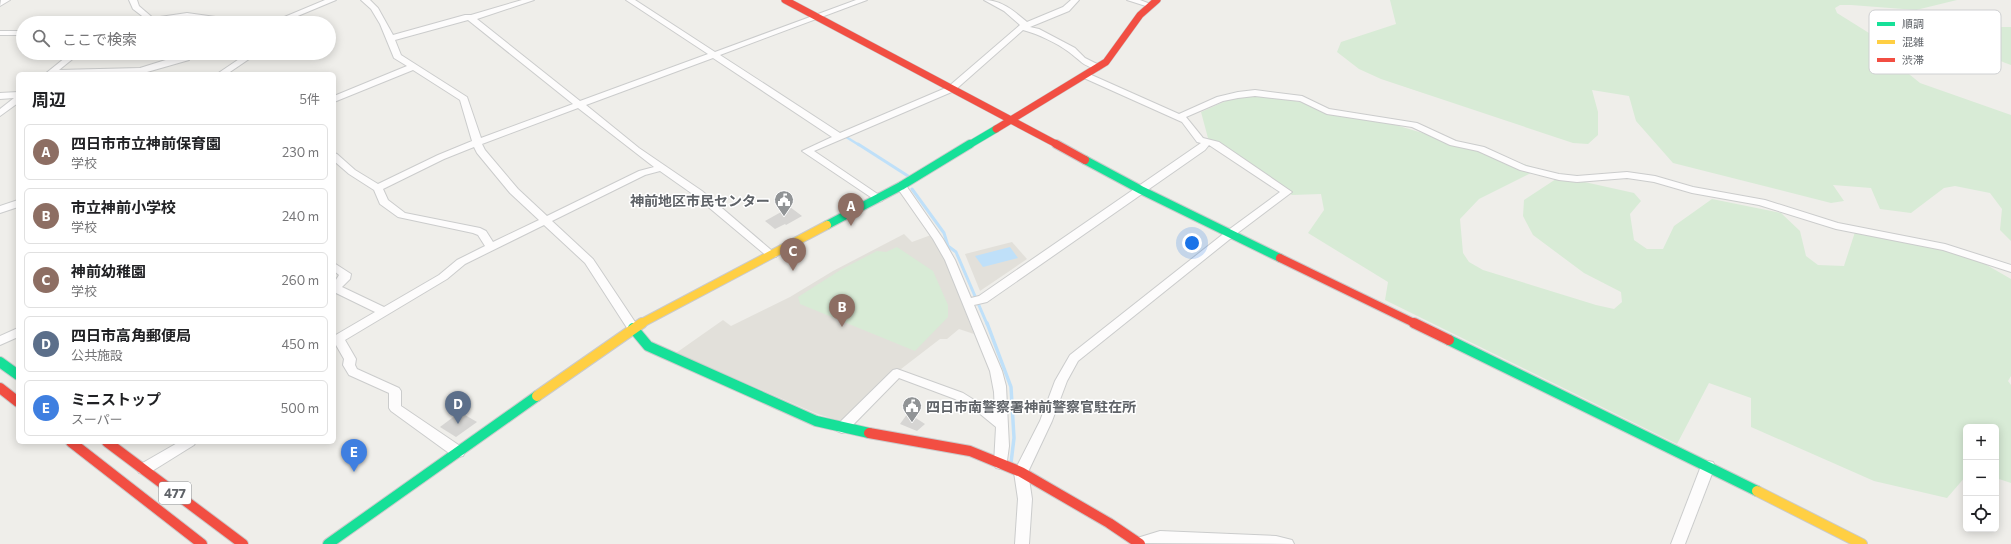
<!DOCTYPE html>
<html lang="ja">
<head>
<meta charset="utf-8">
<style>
  body { margin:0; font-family:Commissioner,"Noto Sans JP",sans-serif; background:#f6f6f6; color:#202124 }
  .controls { position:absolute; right:12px; bottom:12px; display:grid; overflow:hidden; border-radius:6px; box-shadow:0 2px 10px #0003 }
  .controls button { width:36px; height:36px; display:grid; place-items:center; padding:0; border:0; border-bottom:1px solid #e0e0e0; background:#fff; color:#202124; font:20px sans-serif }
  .you { position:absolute; left:1192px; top:243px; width:14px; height:14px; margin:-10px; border:3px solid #fff; border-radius:50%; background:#1a73e8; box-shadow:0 0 0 6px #1a73e833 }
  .badge { display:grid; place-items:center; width:26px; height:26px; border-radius:50%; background:#0f766e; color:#fff; font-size:13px; font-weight:700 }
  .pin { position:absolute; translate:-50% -33px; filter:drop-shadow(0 1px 2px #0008) }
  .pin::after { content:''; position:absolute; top:21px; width:14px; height:12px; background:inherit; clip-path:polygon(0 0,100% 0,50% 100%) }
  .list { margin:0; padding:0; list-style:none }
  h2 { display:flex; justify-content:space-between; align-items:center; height:52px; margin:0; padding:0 16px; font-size:17px }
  h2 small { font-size:13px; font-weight:400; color:#757577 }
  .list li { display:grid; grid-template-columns:26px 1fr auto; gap:12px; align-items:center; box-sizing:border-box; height:56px; margin:0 8px 8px; padding:0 8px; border:1px solid #e0e0e0; border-radius:6px }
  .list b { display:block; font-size:15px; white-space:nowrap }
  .list p { margin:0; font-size:13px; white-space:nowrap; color:#757577 }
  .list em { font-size:13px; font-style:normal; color:#757577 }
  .icon { flex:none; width:22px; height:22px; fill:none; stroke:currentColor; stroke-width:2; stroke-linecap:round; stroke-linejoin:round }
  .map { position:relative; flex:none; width:2011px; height:544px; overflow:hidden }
  .search { position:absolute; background:#fff; box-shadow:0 2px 10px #0003; left:16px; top:16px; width:320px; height:44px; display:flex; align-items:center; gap:10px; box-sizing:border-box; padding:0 14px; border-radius:22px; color:#757577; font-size:15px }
  .panel { position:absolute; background:#fff; box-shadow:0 2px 10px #0003; left:16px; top:72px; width:320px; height:372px; border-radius:6px }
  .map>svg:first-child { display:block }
  .education { fill:#e2e0da }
  .green { fill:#d8ebd6 }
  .water { fill:#bfe0f9 }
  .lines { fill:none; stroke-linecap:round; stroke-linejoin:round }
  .stream-far2 { stroke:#bfe0f9; stroke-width:2.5 }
  .stream-far1 { stroke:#bfe0f9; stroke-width:3 }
  .stream { stroke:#bfe0f9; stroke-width:3.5 }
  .building { fill:#d6d5d3 }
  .street-casing { stroke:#cbcccc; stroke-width:2 }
  .fast-far2-casing { stroke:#cacacb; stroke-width:8 }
  .fast-far1-casing { stroke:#cacacb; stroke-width:10 }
  .fast-casing { stroke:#cacacb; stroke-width:12 }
  .slow-far1-casing { stroke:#cacacb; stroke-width:10 }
  .slow-casing { stroke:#cacacb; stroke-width:12 }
  .jam-far2-casing { stroke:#cacacb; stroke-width:8 }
  .jam-far1-casing { stroke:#cacacb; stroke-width:10 }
  .jam-casing { stroke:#cacacb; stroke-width:12 }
  .street { fill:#fdfcfc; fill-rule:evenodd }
  .fast-far2 { stroke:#16e098; stroke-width:7 }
  .fast-far1 { stroke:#16e098; stroke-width:8 }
  .fast { stroke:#16e098; stroke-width:10 }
  .slow-far1 { stroke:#ffcf43; stroke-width:8 }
  .slow { stroke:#ffcf43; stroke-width:10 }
  .jam-far2 { stroke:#f24e42; stroke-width:7 }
  .jam-far1 { stroke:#f24e42; stroke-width:8 }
  .jam { stroke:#f24e42; stroke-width:10 }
  .labels { text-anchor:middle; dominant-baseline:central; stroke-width:3; stroke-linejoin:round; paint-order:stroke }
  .shield { fill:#fff; stroke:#8f9295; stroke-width:1 }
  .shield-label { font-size:13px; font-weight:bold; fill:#5f6368 }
  .poi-label { font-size:14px; font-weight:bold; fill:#5f6368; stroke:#fff; text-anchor:end }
  .key { fill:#fff; stroke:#cfd0d2; stroke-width:1 }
  .key-label { font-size:11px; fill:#5f6368 }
</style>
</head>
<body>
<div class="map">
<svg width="2011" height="544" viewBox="0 0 2011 544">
  <rect width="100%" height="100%" fill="#efeeea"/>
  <g class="education">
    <polygon points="904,234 912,242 931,235 945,260 974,334 959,329 947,339 940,339 901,369 894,370 842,422 815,413 676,353 723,320 731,326 790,297 833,271"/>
    <polygon points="1012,242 1027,259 980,291 965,254"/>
  </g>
  <g class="green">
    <polygon points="1390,0 1957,0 1916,10 1851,5 1840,5 1835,8 1837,13 1885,43 1904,70 1920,83 2011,115 2011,241 2000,230 2002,209 1990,193 1955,186 1944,188 1911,213 1880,209 1871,188 1833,185 1844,201 1831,203 1673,163 1636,121 1629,96 1592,90 1598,112 1598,135 1588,144 1573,143 1381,79 1359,69 1337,52 1341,42 1396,24"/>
    <path d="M2002,27H2011V65C1994,59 1980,53 1971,37L1974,34Z"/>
    <polygon points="1262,94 1365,116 1477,149 1539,169 1479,199 1460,219 1463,253 1469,262 1483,270 1596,305 1614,309 1622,302 1621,292 1584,273 1533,235 1523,216 1524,200 1556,179 1571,179 1634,193 1641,201 1630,214 1634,240 1647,249 1663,249 1674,226 1712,199 1781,213 1800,231 1806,256 1818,265 1844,266 1855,232 1902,238 1978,260 2011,279 2011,376 2008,381 2011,385 2011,483 1996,478 1996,427 1966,427 1966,476 1947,498 1874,481 1751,427 1751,398 1709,383 1677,444 1385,300 1388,282 1308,233 1324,210 1321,194 1292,195 1235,159 1208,138 1201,112 1237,96"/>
    <polygon points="897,247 933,271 948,305 948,317 915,351 800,304 798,297 842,269 877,251 886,252"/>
  </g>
  <polygon class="water" points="1010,247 1018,258 983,267 975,256"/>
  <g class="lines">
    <polyline class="stream-far2" points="843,135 859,145"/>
    <g class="stream-far1">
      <polyline points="858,144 908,176"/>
      <polyline points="912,189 944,233 948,246 956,252 987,324"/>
    </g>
    <polyline class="stream" points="987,323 1011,387 1014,438 1011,463"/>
  </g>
  <g class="building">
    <polygon points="790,207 802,216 786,225 785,224 775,229 765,221"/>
    <polygon points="460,412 477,422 456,437 440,427"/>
    <polygon points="908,413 925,424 917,431 900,424"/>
  </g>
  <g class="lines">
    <defs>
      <g id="street">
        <polygon points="10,0 0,6 1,0"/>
        <polygon points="129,0 137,0 139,6 153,18 187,13 244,21 248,23 227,23 187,17 151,23 132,23 146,19 133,9"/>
        <polygon points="325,0 336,0 281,23 270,23"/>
        <path d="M361,0H370L378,8L393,35L465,15H471L522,0H534L477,19L580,101L708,54L626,0H635L715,52L856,0H867L720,55L840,133L948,87L1020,25L1004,11L984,0C1002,0 1014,11 1027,22L1063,7L1071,0H1079L1069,11L1030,27L1039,29L1075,48L1085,58L1103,67L1099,70C1083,66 1081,61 1069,52C1057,43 1038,34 1023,30L954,91L814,151L882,197L883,199L882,201L878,202L802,151L832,137L713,58L586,105L639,148L702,191L777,255L776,257H768L694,195L660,171L645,175L552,221L593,259L639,328L637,331H629L585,263L544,225L465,264L447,279L345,340L356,359L355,365L357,369L399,388L401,391V406L463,448L465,452L463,456L458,457L453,456L391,411L389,408V393L349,375L343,365L344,359L336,345H334V336L375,312L334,292V283L339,275L334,271V263L351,274L350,279L342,287L384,307L439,275L457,260L485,246L478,235L473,233L398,217L380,204L374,190L349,174L334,161V153L337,154L355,170L378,184L438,155L472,141L460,100L413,70L334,102V96L407,66L394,58L380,24L371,9ZM468,20L573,104L481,138L467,97L401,55L395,40ZM578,108L654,167L639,171L547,216L518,189L485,150L482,144ZM474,147L477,153L510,193L539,220L493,242L486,231L480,228L405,213L388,200L383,189L444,159Z"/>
        <polygon points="1127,0 1140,0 1153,5 1149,7"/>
        <rect x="0" y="31" width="23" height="4"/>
        <polygon points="71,53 80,53 59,70 140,68 188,53 192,56 189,60 140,74 45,74"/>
        <polygon points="248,53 258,53 227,74 217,74"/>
        <polygon points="1087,73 1179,114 1217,97 1238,92 1255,90 1302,96 1329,109 1417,123 1456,141 1484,147 1526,166 1559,174 1577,176 1627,172 1655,176 1693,187 1765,200 1838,223 1945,244 2011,265 2011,272 1943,250 1836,229 1759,205 1692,193 1654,182 1627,178 1577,182 1559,180 1520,170 1478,151 1450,145 1412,127 1327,114 1300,101 1255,96 1238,98 1223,101 1186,117 1203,138 1219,142 1292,192 1235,235 1078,361 1067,381 1052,421 1028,472 1032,499 1029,544 1015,544 1018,499 1014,472 1040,421 1055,381 1070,355 1227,231 1280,192 1209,145 1205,150 987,302 974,305 1002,371 1006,386 1009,446 1006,468 1001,469 996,468 994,464 996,427 979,413 955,399 899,378 847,431 842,433 837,431 836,428 837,425 893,370 897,369 963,393 995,413 994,392 990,371 945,260 933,239 896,186 897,184 905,184 943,239 955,260 971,298 979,296 1201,143 1197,142 1182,122 1084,78 1084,74"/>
        <polygon points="18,92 18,103 0,116 0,109 14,98 0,99 0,93"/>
        <polygon points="18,200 18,207 0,213 0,206"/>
        <polygon points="18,328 18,337 0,345 0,336"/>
        <polygon points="179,442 196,442 194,445 149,473 144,474 139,473 137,469 139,465"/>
        <polygon points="1708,461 1713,462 1715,466 1685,544 1671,544 1701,466 1703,462"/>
        <polygon points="1160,531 1276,536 1292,540 1294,544 1132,543 1134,539"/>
      </g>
      <polyline id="fast-far2" points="969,145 996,129"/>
      <g id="fast-far1">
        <polyline points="1085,160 1141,190 1280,258"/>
        <polyline points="827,225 901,186 970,144"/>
      </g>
      <g id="fast">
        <polyline points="633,328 648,346 816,421 869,433"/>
        <polyline points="1449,340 1757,491"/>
        <polyline points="0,362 18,375"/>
        <polyline points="328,544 537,396"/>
      </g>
      <polyline id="slow-far1" points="640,324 827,225"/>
      <g id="slow">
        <polyline points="537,396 642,323"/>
        <polyline points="1757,491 1862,544"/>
      </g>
      <g id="jam-far2">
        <polyline points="785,0 1058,145"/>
        <polyline points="996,129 1106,62 1140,15 1157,0"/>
      </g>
      <g id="jam-far1">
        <polyline points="1056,144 1085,160"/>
        <polyline points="1280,258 1416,324"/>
      </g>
      <g id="jam">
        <polyline points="1414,323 1449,340"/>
        <polyline points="0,388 18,402"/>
        <polyline points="869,433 970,451 1021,472 1109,523 1140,544"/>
        <polyline points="71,442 202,544"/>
        <polyline points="107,442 243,544"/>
      </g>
    </defs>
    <use href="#street" class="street-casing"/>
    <use href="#fast-far2" class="fast-far2-casing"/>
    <use href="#fast-far1" class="fast-far1-casing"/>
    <use href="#fast" class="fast-casing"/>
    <use href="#slow-far1" class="slow-far1-casing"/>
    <use href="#slow" class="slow-casing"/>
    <use href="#jam-far2" class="jam-far2-casing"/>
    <use href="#jam-far1" class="jam-far1-casing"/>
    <use href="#jam" class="jam-casing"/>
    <use href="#street" class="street"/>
    <use href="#fast-far2" class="fast-far2"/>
    <use href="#fast-far1" class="fast-far1"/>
    <use href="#fast" class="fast"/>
    <use href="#slow-far1" class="slow-far1"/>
    <use href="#slow" class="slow"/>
    <use href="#jam-far2" class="jam-far2"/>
    <use href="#jam-far1" class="jam-far1"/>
    <use href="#jam" class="jam"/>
  </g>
  <defs>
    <symbol id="civic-pin" viewBox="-11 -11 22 30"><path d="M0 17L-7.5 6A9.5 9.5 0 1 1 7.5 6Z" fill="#919496" stroke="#fff"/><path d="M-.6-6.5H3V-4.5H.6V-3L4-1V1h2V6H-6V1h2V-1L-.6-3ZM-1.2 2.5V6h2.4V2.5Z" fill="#fff"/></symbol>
  </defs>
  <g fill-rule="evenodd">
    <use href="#civic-pin" x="773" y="189" width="22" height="30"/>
    <use href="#civic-pin" x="901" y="395" width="22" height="30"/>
  </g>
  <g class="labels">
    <rect class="shield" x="159" y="482" width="32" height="22" rx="3"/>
    <g class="shield-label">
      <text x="175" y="493">477</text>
    </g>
    <g class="poi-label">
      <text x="770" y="200">神前地区市民センター</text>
      <text x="926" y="406" text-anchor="start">四日市南警察署神前警察官駐在所</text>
    </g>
  </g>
  <rect x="1869" y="10" width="132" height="64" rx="6" class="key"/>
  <rect x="1877" y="22" width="18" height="4" fill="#16e098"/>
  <rect x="1877" y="40" width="18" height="4" fill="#ffcf43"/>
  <rect x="1877" y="58" width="18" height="4" fill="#f24e42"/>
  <g class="key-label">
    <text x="1902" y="28">順調</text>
    <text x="1902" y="46">混雑</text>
    <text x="1902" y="64">渋滞</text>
  </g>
</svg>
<div class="controls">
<button>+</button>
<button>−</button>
<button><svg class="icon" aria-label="locate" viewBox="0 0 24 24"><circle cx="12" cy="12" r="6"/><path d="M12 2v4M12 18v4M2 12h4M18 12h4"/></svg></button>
</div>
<div class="you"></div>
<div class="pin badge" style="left:851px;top:226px;background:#8d6e63">A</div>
<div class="pin badge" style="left:842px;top:327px;background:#8d6e63">B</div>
<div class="pin badge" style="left:793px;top:271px;background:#8d6e63">C</div>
<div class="pin badge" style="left:458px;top:424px;background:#5c6f8a">D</div>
<div class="pin badge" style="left:354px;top:472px;background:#3f7fe0">E</div>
<div class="search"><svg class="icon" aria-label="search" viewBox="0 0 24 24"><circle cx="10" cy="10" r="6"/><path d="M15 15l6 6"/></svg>ここで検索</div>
<section class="panel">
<h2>周辺<small>5件</small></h2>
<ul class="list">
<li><span class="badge" style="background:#8d6e63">A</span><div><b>四日市市立神前保育園</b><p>学校</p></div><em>230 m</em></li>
<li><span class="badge" style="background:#8d6e63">B</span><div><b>市立神前小学校</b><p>学校</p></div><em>240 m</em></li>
<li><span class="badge" style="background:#8d6e63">C</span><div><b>神前幼稚園</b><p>学校</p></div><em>260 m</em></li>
<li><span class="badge" style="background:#5c6f8a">D</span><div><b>四日市高角郵便局</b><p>公共施設</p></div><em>450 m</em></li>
<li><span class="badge" style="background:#3f7fe0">E</span><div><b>ミニストップ</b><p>スーパー</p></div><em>500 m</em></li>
</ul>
</section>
</div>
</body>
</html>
